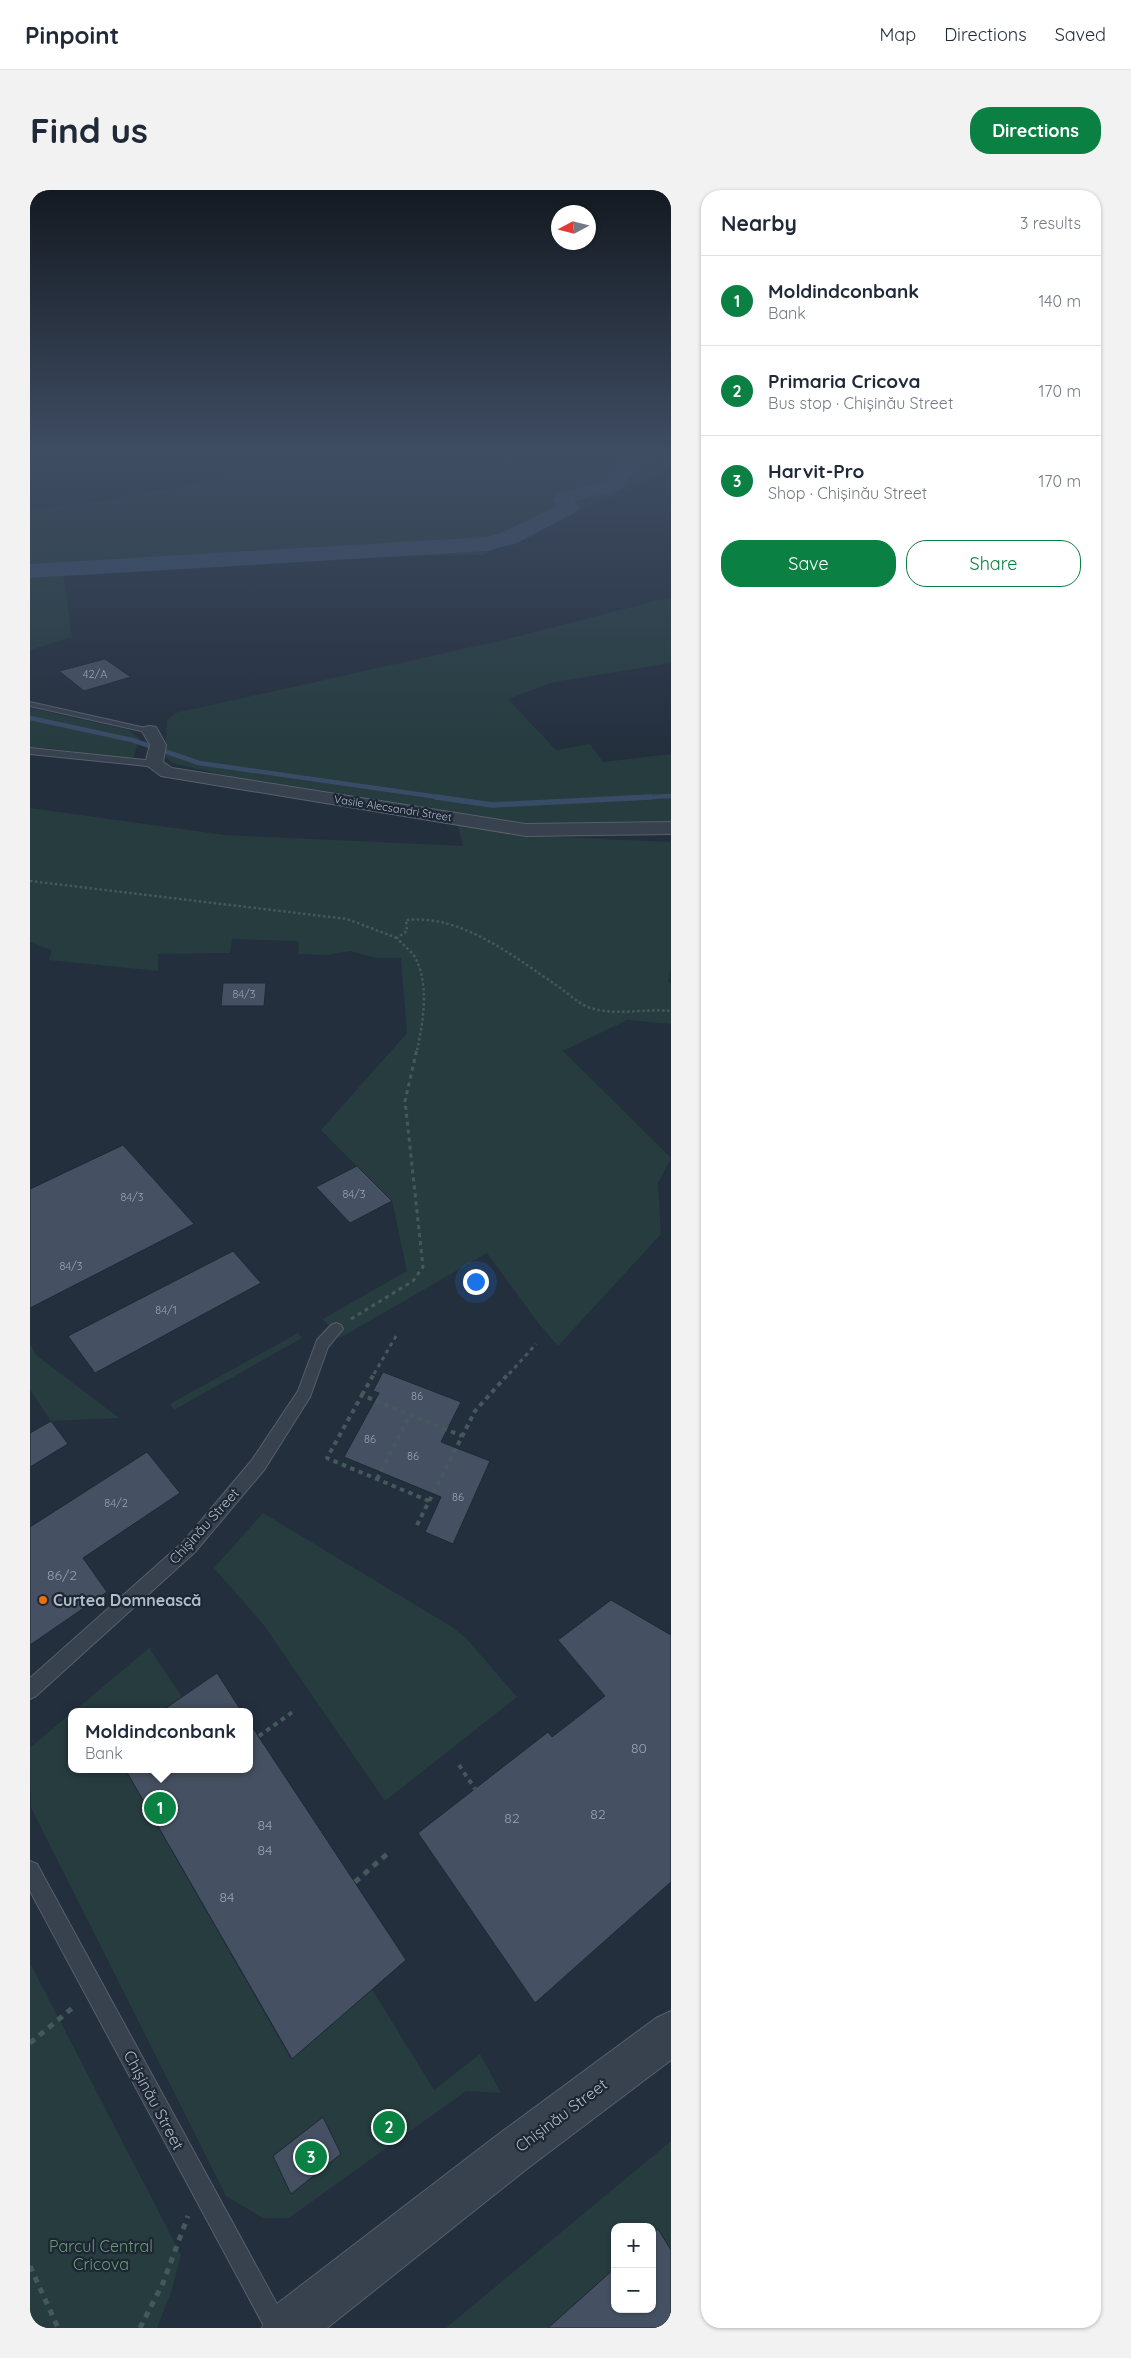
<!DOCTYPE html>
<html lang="en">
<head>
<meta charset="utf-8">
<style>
  body { margin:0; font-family:Quicksand,sans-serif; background:#f2f2f3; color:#1f2937 }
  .controls { position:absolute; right:15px; bottom:15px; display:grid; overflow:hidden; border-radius:10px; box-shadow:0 1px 4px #0004 }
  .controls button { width:45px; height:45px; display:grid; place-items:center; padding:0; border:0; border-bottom:1px solid #e0e1e3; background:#fff; color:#1f2937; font:25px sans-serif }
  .compass { position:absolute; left:521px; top:15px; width:45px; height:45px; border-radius:50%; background:#fff; box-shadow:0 1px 4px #0004; rotate:263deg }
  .you { position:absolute; left:445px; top:1091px; width:18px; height:18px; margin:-12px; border:4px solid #fff; border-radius:50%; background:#1a73e8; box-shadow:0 0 0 8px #1a73e833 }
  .badge { display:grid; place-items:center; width:32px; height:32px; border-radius:50%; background:#0b8043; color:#fff; font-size:16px; font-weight:700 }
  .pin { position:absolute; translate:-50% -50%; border:2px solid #fff; box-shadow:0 1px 5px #0006 }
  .popup { position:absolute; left:38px; top:1518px; width:185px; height:65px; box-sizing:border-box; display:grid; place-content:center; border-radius:10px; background:#fff; filter:drop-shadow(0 1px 4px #0005); font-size:16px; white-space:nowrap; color:#747a83 }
  .popup b { font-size:19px; color:#1f2937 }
  .popup::after { content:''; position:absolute; left:50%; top:100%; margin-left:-10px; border:10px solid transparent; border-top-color:#fff }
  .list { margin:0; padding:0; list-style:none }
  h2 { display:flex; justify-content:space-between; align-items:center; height:65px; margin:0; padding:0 20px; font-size:21px }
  h2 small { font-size:16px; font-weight:400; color:#747a83 }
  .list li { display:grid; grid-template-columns:32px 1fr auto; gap:15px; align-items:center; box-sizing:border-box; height:90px; padding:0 20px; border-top:1px solid #e0e1e3 }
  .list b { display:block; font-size:19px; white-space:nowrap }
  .list p { margin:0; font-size:16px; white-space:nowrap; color:#747a83 }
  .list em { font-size:16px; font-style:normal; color:#747a83 }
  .actions { display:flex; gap:10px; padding:15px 20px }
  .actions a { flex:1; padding:11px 0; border:1px solid #0b8043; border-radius:20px; text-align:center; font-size:18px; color:#0b8043 }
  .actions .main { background:#0b8043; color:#fff }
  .map { position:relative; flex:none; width:641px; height:2138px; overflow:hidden; border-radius:20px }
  header { display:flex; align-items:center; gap:30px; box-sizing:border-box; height:70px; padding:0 25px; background:#fff; border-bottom:1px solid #e0e1e3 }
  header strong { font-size:24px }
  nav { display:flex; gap:28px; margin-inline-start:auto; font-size:18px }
  .intro { display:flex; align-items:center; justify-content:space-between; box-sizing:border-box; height:120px; padding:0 30px }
  h1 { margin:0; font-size:35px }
  .button { padding:12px 22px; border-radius:20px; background:#0b8043; color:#fff; font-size:18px; font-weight:700 }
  main { display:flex; gap:30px; padding:0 30px }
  aside { flex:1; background:#fff; border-radius:20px; box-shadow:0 1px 4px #0004 }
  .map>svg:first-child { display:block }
  .green { fill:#263c3f; fill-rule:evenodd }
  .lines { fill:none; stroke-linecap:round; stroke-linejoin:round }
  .stream-far1 { stroke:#394c67; stroke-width:4.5 }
  .stream { stroke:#394c67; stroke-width:5.5 }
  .river { fill:#394c67; fill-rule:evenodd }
  .building { fill:#455162; stroke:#1f2835 }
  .service-casing { stroke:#565f6c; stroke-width:2 }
  .minor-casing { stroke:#565f6c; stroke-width:2 }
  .tertiary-casing { stroke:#565f6c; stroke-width:2 }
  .path-far3 { stroke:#44595c; stroke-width:2.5; stroke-dasharray:2.5 2.5; stroke-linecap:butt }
  .path-far2 { stroke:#44595c; stroke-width:3; stroke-dasharray:4 4; stroke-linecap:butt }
  .path-far1 { stroke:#44595c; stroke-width:4; stroke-dasharray:4.5 4.5; stroke-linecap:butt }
  .path { stroke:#44595c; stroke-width:5; stroke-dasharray:6 6; stroke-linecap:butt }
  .service { fill:#38414e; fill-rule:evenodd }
  .minor { fill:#38414e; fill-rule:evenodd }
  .tertiary { fill:#38414e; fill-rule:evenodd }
  .food-dot { fill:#e8710a; stroke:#1d2633; stroke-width:2 }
  .labels { text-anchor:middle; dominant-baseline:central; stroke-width:4.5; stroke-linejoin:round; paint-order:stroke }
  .number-label { font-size:11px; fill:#98a1af }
  .far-street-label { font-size:11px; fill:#b4bcc9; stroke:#1d2633 }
  .street-label { font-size:14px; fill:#b4bcc9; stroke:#1d2633 }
  .near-number-label { font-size:14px; fill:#98a1af }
  .near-poi-label { font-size:16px; font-weight:bold; fill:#b4bcc9; stroke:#1d2633; text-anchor:start }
  .near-street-label { font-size:16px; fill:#b4bcc9; stroke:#1d2633 }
  .near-park-label { font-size:16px; fill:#6b9a76; stroke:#1d2633 }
</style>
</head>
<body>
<header>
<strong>Pinpoint</strong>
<nav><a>Map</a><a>Directions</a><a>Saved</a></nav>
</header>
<div class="intro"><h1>Find us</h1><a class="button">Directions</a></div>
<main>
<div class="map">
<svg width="641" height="2138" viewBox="0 0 641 2138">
  <rect width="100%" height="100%" fill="#242f3e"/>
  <g class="green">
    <polygon points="282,261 641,261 641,278 453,365 289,368 33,383 42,447 0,460 0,319 72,311 179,291"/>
    <polygon points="641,407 641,473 524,492 478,509 526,560 560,554 573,572 641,564 641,632 513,634 458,630 216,590 142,573 135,566 137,530 145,523 469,451"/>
    <polygon points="0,518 98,540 109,548 103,570 19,558 0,558"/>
    <polygon points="0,618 195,645 433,656 428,636 503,646 641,652 641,775 638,792 641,794 641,834 597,830 533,861 641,968 628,993 631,1044 528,1156 509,1134 457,1063 310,1148 293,1129 377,1081 362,1011 291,940 377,843 371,768 346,768 320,761 296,765 269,764 268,751 202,749 200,763 128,764 128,781 19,770 22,760 0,752"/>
    <polygon points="268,1143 272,1148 144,1220 140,1214"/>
    <polygon points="0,1153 6,1165 89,1228 21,1231 0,1200"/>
    <polygon points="233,1323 422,1437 436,1448 487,1507 355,1611 233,1434 184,1378"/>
    <polygon points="119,1458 152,1507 130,1522 43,1522"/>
    <polygon points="41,1523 41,1579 95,1579 261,1869 342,1799 404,1900 450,1864 471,1903 436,1901 259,2028 233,2028 196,2006 1,1617 0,1558"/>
    <polygon points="0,1773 151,2065 141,2102 127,2138 0,2138"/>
    <path d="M641,1951V2138H416ZM585,2037H622V2119H585Z"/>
  </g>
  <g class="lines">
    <g class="stream-far1">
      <polyline points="0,528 102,550 169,573 415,608"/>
      <polyline points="596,608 641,606"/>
    </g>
    <polyline class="stream" points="406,607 462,615 621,607"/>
    <polygon class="river" points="602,261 627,261 625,265 609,271 613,276 597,289 592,299 544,311 549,318 546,322 487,353 457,361 0,388 0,374 456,347 471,343 527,316 523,309 528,303 576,291 581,282 591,275 586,270 589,266"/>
  </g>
  <g class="building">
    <polygon points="75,469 101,487 54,501 29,481"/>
    <polygon points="193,793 236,793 234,816 191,816"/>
    <polygon points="93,955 164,1034 0,1118 0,999"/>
    <polygon points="327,976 362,1011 320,1033 286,997"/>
    <polygon points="203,1061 231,1093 65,1183 38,1146"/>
    <polygon points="353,1182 431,1212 411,1252 460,1271 423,1354 395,1342 411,1307 314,1267 349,1203 343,1201"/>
    <polygon points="21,1231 38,1254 0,1277 0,1243"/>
    <polygon points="117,1262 150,1303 53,1368 77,1402 0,1455 0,1337"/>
    <polygon points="581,1410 641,1445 641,1692 505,1813 388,1643 518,1542 522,1547 575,1506 528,1450"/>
    <polygon points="187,1483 212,1522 130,1522"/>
    <polygon points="219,1532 376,1770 262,1869 95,1579 219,1579"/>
    <polygon points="293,1927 311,1964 261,2004 243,1966"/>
    <polygon points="628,2039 641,2060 641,2138 518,2138 585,2078 585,2119 622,2119 622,2044"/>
  </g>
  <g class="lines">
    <defs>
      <g id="service">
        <polygon points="0,512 120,539 124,541 120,543 0,516"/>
        <polygon points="0,558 124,571 128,574 124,577 108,575 0,564"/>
        <polygon points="306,1133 311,1135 313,1139 298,1157 280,1207 234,1280 165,1362 6,1506 0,1509 0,1488 153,1352 222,1270 268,1201 287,1150 301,1135"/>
        <polygon points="0,1671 7,1674 260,2138 235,2138 0,1701"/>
      </g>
      <polygon id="minor" points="120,536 126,537 136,555 133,572 142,578 496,634 641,632 641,644 496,646 137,587 131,586 115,574 120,555 112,541 114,537"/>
      <polygon id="tertiary" points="641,1821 641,1870 498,1978 297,2138 232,2138 239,2120 466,1946 626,1828"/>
    </defs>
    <use href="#service" class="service-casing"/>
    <use href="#minor" class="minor-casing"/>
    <use href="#tertiary" class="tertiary-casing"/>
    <g class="path-far3">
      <polyline points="0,691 317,729 367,748"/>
      <path d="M387,860C393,833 399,798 387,771C384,763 373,755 367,748L377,741L376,730C431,724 483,766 526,795C537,802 546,812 558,817C583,827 614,818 641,821"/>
    </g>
    <g class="path-far2">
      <polyline points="321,1129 383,1091 393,1077 375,911 387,859"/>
      <polyline points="344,1184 366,1146"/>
      <polyline points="479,1184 506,1154"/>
    </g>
    <g class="path-far1">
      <polyline points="332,1205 345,1182"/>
      <polyline points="347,1289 380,1225"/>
      <polyline points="399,1311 297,1268 332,1205 432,1246"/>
      <polyline points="387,1335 445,1221 480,1182"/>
      <polyline points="229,1546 264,1521"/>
      <polyline points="429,1575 445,1599"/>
    </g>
    <g class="path">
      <polyline points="325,1692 357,1664"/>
      <polyline points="0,1853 46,1815"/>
      <polyline points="0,2076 28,2138"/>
      <polyline points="110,2138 133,2093 158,2026"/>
    </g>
    <use href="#service" class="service"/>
    <use href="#minor" class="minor"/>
    <use href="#tertiary" class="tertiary"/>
  </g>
  <linearGradient id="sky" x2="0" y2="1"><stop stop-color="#141a22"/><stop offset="0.47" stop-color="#3f4d63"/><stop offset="1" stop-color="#3f4d63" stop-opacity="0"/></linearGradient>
  <rect width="641" height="560" fill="url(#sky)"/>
  <circle class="food-dot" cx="13" cy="1410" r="5"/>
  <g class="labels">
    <g class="number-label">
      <text x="65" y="484">42/A</text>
      <text x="214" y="804">84/3</text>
      <text x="324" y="1004">84/3</text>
      <text x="102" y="1007">84/3</text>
      <text x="41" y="1076">84/3</text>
      <text x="136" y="1120">84/1</text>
      <text x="387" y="1206">86</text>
      <text x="340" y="1249">86</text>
      <text x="383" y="1266">86</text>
      <text x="428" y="1307">86</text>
      <text x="86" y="1313">84/2</text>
    </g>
    <g class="far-street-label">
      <text transform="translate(363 618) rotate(9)">Vasile Alecsandri Street</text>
    </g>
    <g class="street-label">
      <text transform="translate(174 1336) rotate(-48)">Chișinău Street</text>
    </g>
    <g class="near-number-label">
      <text x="32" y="1385">86/2</text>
      <text x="609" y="1558">80</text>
      <text x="568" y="1624">82</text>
      <text x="482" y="1628">82</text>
      <text x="235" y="1635">84</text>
      <text x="235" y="1660">84</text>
      <text x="197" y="1707">84</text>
    </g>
    <g class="near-poi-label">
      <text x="23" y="1410">Curtea Domnească</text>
    </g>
    <g class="near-street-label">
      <text transform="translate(124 1910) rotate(62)">Chișinău Street</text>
      <text transform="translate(531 1925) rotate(-37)">Chișinău Street</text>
    </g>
    <g class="near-park-label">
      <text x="71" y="2056">Parcul Central<tspan x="71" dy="18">Cricova</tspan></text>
    </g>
  </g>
</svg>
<div class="controls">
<button>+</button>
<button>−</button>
</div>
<svg class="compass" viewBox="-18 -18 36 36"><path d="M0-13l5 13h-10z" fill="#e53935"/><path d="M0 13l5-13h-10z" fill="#747a83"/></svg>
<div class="you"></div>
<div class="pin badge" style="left:130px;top:1618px">1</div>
<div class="popup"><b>Moldindconbank</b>Bank</div>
<div class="pin badge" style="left:359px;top:1937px">2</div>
<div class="pin badge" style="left:281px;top:1967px">3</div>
</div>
<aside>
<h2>Nearby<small>3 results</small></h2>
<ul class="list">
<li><span class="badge">1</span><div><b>Moldindconbank</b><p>Bank</p></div><em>140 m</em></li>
<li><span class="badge">2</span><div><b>Primaria Cricova</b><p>Bus stop · Chișinău Street</p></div><em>170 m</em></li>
<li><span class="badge">3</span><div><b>Harvit-Pro</b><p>Shop · Chișinău Street</p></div><em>170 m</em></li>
</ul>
<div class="actions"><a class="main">Save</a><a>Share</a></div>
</aside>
</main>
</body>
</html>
